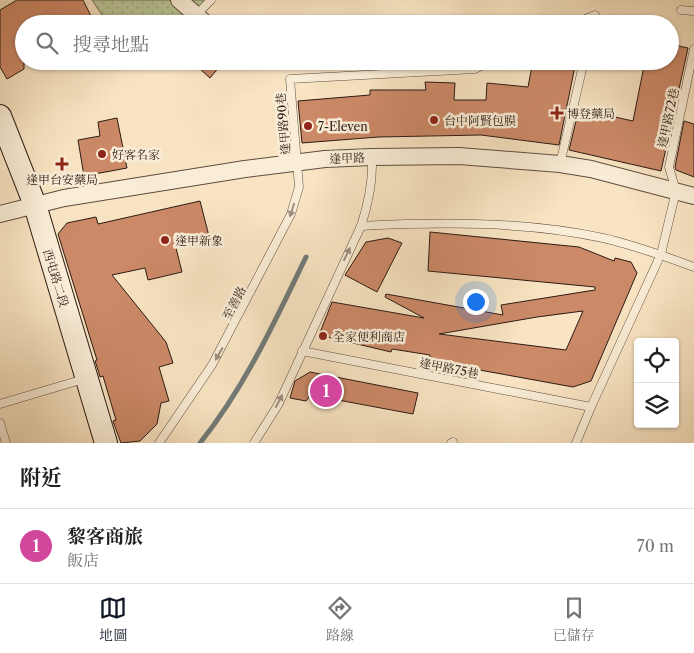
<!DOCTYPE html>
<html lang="zh-TW">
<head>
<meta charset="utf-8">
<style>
  body { margin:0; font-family:"Libre Caslon Text","Noto Serif TC",serif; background:#f2f2f2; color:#202124 }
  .controls { position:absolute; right:15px; bottom:15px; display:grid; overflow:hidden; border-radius:5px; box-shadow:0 1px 4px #0004 }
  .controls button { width:45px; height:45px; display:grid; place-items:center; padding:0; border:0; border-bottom:1px solid #e0e0e0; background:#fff; color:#202124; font:25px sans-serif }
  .you { position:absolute; left:475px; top:301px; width:18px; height:18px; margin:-12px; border:4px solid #fff; border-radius:50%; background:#1a73e8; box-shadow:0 0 0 8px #1a73e833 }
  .badge { display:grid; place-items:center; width:32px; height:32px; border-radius:50%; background:#111827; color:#fff; font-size:16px; font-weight:700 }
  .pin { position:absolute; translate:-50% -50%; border:2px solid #fff; box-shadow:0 1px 5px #0006 }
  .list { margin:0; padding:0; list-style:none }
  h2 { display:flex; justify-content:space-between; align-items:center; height:65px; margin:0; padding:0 20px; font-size:21px }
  h2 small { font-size:16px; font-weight:400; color:#757577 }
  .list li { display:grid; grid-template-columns:32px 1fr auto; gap:15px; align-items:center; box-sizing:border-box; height:75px; padding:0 20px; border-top:1px solid #e0e0e0 }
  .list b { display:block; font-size:19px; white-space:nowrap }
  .list p { margin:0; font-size:16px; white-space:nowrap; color:#757577 }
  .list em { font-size:16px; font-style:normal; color:#757577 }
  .icon { flex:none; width:28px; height:28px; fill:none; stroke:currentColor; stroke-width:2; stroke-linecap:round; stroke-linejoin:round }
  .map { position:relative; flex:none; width:694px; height:443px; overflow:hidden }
  .search { position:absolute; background:#fff; box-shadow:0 1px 4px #0004; left:15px; right:15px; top:15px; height:55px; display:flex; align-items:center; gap:12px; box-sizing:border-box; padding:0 18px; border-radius:28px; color:#757577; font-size:19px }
  .sheet { height:140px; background:#fff }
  nav { display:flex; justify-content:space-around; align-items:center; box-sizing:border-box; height:70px; border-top:1px solid #e0e0e0; background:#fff; font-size:14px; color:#757577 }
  nav a { display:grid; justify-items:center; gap:2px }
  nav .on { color:#111827 }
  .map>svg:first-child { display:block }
  .park { fill:url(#park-dots); stroke:#727055 }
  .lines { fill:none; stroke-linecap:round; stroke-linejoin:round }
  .stream { stroke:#727b79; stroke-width:5 }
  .building { fill:#cc8968; stroke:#2b1a13; fill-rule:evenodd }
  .lane-casing { stroke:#5e4c3f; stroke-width:9 }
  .street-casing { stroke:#5e4c3f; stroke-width:18 }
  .secondary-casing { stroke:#2b1a13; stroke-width:24 }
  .lane { stroke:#faedd7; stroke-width:8 }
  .street { stroke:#faedd7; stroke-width:16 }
  .secondary { stroke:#faedd7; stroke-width:22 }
  .oneway { fill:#9d8e7f }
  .poi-dot { fill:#8f2418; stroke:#faedd7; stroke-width:2 }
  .labels { text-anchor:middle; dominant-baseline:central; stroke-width:5; stroke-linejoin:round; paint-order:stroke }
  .poi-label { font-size:12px; fill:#2b1a13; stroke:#faedd7; text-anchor:start }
  .street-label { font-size:12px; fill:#2b1a13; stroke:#faedd7 }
</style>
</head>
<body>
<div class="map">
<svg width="694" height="443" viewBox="0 0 694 443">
  <defs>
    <pattern id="park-dots" width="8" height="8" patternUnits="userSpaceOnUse" patternTransform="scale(1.25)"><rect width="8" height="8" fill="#b9c597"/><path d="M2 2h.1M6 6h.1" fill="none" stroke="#9fa981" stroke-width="1.8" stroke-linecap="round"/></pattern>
  </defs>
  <rect width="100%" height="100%" fill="#f8e4c2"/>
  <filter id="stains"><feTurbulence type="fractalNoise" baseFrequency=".004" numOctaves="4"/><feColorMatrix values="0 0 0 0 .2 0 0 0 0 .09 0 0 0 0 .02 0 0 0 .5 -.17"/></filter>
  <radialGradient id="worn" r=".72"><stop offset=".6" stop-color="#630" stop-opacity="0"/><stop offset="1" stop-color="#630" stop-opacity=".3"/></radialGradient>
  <polygon class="park" points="92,0 206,0 179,24 108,24"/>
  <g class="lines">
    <path class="stream" d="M200,443C245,387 275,321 306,257"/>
  </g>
  <g class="building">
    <polygon points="17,0 83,0 95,24 24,24 24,69 7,79 0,67 0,10"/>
    <polygon points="670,44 688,48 661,171 569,150 579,109 633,121 645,61 670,61"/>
    <polygon points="191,61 224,61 210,78"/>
    <polygon points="533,61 576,61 559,145 481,135 378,137 302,143 298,101 370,95 370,90 426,90 425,82 455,83 454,100 486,100 487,83 528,87"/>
    <polygon points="117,118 127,168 84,176 78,140 100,136 98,122"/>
    <polygon points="684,121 694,124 694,177 676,170 675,167"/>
    <polygon points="200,201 209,236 175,244 182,272 148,280 145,268 112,275 166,342 173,363 159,367 169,401 161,403 157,424 140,441 121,443 113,421 116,420 103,376 100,377 98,370 95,361 97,360 58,234 67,223 96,217 98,224"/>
    <path d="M430,232L579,247L614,261L615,258L631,262L637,273L591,381L573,387L430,361V355L392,349L391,352L319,335L332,302L424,318L385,297L386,294L503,315L501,305L595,290V287L428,271ZM583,311L566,350L439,334L537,317Z"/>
    <polygon points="388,238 402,243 377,292 345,275 366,242"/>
    <polygon points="310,372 418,393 413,414 311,395 306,401 290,398 295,381"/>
  </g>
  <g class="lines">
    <defs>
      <g id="lane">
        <polyline points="681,10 694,11"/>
        <polyline points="187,24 211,0"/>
        <polyline points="574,24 595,15 592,24"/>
        <polyline points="560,164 584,61"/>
        <path d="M361,226C441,222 524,221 603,238C634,245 664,256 694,267"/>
        <polyline points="302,351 591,407 661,254 676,191 669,167 694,49"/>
        <polyline points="0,404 84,379"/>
        <polyline points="0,423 6,443"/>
        <polyline points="159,443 212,365 291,214 299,187 290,79 475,69 492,61"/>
        <path d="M254,443L278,405L361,226C369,202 373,182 372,157"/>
        <polyline points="451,443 453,442"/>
        <polyline points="576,443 591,407"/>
      </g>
      <g id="street">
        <polyline points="179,0 203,21"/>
        <polyline points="0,214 64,198 245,169 325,159 372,157 459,156 560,164 591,169 694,196"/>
      </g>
      <polyline id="secondary" points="0,116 35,205 106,443"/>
    </defs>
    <use href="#lane" class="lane-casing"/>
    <use href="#street" class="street-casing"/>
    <use href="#secondary" class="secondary-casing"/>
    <use href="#lane" class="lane"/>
    <use href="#street" class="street"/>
    <use href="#secondary" class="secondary"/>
  </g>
  <defs><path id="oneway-solid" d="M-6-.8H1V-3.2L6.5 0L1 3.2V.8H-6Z" transform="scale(1.25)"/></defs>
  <g class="oneway">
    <use href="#oneway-solid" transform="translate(292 210) rotate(108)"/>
    <use href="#oneway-solid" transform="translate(347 254) rotate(-64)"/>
    <use href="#oneway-solid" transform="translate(219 354) rotate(120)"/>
    <use href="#oneway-solid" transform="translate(279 401) rotate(-63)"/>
  </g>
  <g class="poi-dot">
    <path d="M554.5 105.5h5v5h5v5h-5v5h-5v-5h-5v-5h5z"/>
    <circle cx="434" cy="120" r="5"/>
    <circle cx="308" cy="126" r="5"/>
    <circle cx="102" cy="154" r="5"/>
    <path d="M59.5 156.5h5v5h5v5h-5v5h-5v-5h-5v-5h5z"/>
    <circle cx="165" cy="240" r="5"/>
    <circle cx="323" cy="336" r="5"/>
  </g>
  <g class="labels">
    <g class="poi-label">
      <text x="567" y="113">博登藥局</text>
      <text x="444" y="120">台中阿賢包膜</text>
      <text x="318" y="126">7-Eleven</text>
      <text x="112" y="154">好客名家</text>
      <text x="62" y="179" text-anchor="middle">逢甲台安藥局</text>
      <text x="175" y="240">逢甲新象</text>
      <text x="333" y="336">全家便利商店</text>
    </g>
    <g class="street-label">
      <text transform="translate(668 118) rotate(-78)">逢甲路72巷</text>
      <text transform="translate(283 124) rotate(-95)">逢甲路90巷</text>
      <text transform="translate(347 158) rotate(-2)">逢甲路</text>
      <text transform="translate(56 278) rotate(73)">西屯路二段</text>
      <text transform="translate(234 303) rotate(-62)">至善路</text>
      <text transform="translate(449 368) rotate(11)">逢甲路75巷</text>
    </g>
  </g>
  <rect width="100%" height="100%" filter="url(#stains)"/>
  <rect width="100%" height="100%" fill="url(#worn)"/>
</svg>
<div class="controls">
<button><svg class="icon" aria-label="locate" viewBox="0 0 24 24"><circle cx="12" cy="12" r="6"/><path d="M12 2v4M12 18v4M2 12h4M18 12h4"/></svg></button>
<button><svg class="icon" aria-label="layers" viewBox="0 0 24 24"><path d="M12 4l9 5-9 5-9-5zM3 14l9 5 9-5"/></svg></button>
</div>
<div class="you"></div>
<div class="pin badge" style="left:326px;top:391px;background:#d1479c">1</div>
<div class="search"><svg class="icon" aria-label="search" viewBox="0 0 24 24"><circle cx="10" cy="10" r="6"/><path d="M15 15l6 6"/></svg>搜尋地點</div>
</div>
<section class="sheet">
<h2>附近<small></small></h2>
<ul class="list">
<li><span class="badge" style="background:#d1479c">1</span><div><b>黎客商旅</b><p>飯店</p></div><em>70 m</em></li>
</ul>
</section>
<nav>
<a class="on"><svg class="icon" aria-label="map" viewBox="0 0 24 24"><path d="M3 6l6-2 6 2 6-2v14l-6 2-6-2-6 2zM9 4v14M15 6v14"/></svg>地圖</a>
<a><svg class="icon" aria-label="directions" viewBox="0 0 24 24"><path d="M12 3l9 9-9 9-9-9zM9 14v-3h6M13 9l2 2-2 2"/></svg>路線</a>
<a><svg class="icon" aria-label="saved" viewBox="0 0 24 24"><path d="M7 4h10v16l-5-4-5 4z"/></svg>已儲存</a>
</nav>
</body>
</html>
